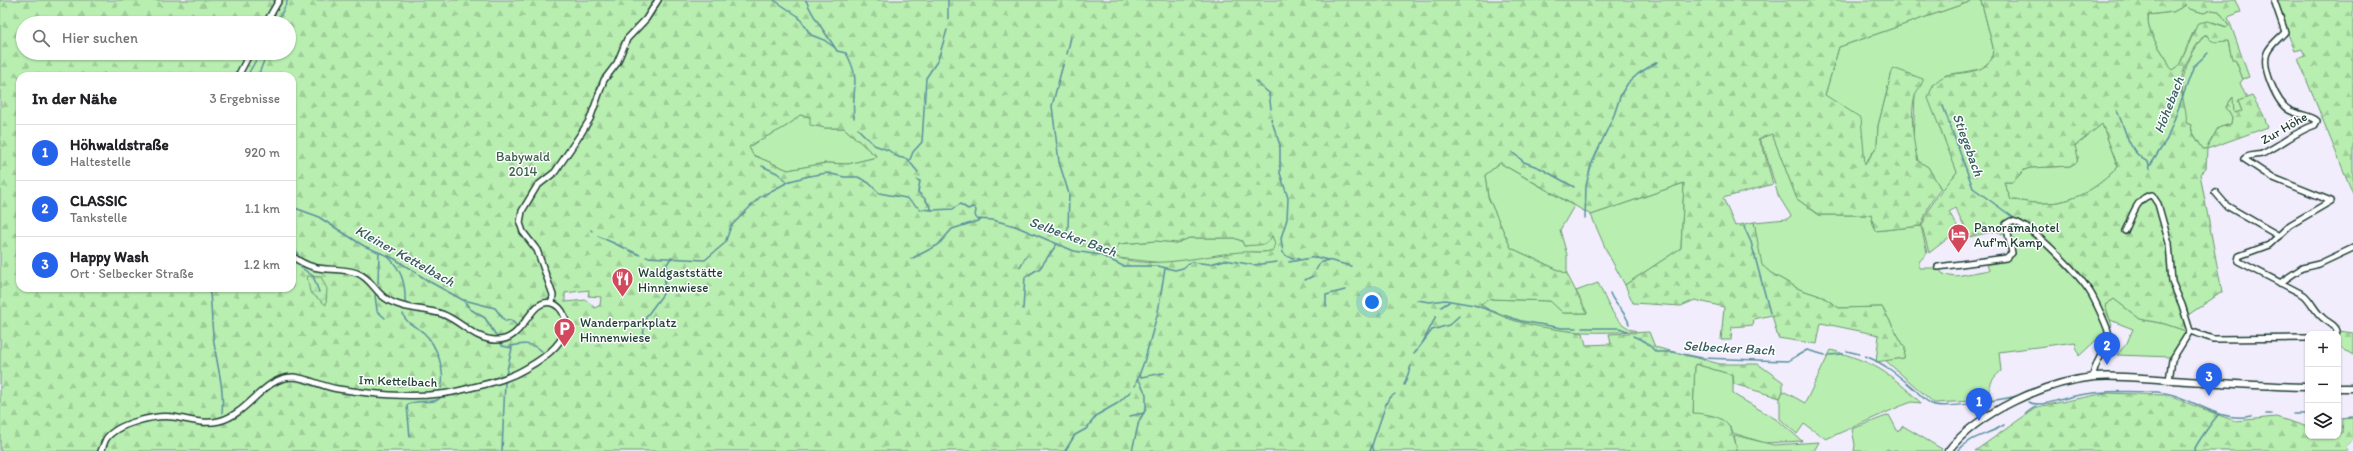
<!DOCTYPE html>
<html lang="de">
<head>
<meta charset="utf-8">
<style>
  body { margin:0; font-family:Itim,sans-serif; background:#f2f2f2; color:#202124 }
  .controls { position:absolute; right:12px; bottom:12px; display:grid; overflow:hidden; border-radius:8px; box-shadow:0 1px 3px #0004 }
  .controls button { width:36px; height:36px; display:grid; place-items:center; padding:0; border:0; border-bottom:1px solid #e0e0e0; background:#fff; color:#202124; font:20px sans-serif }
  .you { position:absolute; left:1372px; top:302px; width:14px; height:14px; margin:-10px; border:3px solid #fff; border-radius:50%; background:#1a73e8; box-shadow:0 0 0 6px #1a73e833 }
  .badge { display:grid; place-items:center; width:26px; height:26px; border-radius:50%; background:#2563eb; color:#fff; font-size:13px; font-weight:700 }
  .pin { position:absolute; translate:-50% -33px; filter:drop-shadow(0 1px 2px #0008) }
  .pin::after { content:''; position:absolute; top:21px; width:14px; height:12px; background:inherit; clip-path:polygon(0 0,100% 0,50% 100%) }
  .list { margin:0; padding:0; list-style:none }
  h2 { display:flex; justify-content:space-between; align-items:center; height:52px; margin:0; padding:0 16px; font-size:17px }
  h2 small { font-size:13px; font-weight:400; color:#757577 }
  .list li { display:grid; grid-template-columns:26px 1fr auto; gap:12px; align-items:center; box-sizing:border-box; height:56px; padding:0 16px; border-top:1px solid #e0e0e0 }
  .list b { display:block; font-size:15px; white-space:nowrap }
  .list p { margin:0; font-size:13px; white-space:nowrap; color:#757577 }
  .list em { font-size:13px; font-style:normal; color:#757577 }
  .icon { flex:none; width:22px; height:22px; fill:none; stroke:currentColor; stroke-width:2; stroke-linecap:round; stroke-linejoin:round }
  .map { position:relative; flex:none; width:2353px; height:451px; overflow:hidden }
  .search { position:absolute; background:#fff; box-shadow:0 1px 3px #0004; left:16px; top:16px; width:280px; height:44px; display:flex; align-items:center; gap:10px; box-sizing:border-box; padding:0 14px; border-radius:22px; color:#757577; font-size:15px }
  .panel { position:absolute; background:#fff; box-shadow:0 1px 3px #0004; left:16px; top:72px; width:280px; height:220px; border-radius:12px }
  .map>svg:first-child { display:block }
  .grass { fill:#b8eeb0; stroke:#6c9672 }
  .forest { fill:url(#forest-firs); stroke:#6c9672; fill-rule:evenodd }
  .wetland { fill:url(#wetland-marsh); stroke:#6c9672 }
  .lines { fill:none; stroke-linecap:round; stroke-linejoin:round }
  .stream { stroke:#5a8f9d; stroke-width:1.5 }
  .minor-casing { stroke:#1f3d34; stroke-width:8 }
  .major-casing { stroke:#1f3d34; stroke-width:9 }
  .minor { stroke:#fff; stroke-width:5 }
  .major { stroke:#fff; stroke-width:6 }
  .labels { text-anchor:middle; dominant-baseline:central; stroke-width:3; stroke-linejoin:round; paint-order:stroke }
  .street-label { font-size:13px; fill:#1f3d34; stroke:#fff }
  .park-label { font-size:13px; fill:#3e604d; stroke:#fff }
  .poi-label { font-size:13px; fill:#1f3d34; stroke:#fff; text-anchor:start }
  .water-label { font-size:14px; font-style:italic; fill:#385f60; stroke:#fff }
</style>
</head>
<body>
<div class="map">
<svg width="2353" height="451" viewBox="0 0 2353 451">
  <defs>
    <pattern id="forest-firs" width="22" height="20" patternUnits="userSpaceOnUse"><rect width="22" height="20" fill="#b8eeb0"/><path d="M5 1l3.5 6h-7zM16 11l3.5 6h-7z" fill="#9ecd98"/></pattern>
    <pattern id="wetland-marsh" width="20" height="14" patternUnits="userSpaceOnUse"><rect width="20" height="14" fill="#b8eeb0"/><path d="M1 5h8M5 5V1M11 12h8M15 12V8" fill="none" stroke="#9ecd98"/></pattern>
  </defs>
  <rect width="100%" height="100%" fill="#f1edfc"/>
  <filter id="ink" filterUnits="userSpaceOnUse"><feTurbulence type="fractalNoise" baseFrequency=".025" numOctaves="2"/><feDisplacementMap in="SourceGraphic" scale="8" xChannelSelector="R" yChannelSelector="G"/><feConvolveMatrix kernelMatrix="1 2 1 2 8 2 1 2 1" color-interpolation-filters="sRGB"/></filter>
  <g filter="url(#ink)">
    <g class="grass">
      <polygon points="1975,0 1981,0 1993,47 1992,59 1981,69 1946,75 1932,85 1957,172 1943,190 1941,189 1928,167 1918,161 1913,144 1915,94 1893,68 1878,126 1877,146 1864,165 1825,95 1839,47"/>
      <path d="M2186,5L2190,9L2204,13L2211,10L2219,11L2229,25L2227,27L2213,22L2194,30L2179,66L2173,70C2169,67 2169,65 2167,60C2158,44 2147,35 2148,15L2173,12Z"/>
      <path d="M2204,35L2222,41H2228L2232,59L2236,61L2243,79L2240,83L2247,99L2238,101L2242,111L2234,114L2232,98L2226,107L2232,118L2231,124L2218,128L2207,149H2203L2192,131L2191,125L2186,123C2179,82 2181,69 2204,35Z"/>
      <path d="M800,115L810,117L825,128H844L877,157L848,164L826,163L788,170L753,155L749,147C767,133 782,133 800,115Z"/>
      <path d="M2102,124L2118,167C2094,191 2071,205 2036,203C2028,203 2020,200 2011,200L2004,182H2013L2024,170L2030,168L2070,166L2077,162L2078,157L2074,146Z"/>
      <path d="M1772,133L1797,199L1819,215H1871L1875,231L1921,226L1927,253L1919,262V268H1938L1943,274L1956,276L1989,270L1987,265L2007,260L2014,254V243L2008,225L2015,223L2043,245L2090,294L2106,331L2079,356L2075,342L1999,352L2001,371C1990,380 1988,387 1992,400L1934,403L1885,360L1904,358L1905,348L1882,307L1839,308L1823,297L1799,289L1771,273L1761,265L1754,222L1787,219L1791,216L1778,195L1765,151L1759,139Z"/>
      <polygon points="1500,163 1574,206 1560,230 1567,255 1567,274 1511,248 1488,197 1485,175"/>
      <polygon points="1684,183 1681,248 1625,285 1607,252 1591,215"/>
      <polygon points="1272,235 1275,243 1274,250 1267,252 1253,252 1163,263 1118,258 1096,247 1107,246 1111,252 1119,244 1157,241 1177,243 1189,238 1234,238 1242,241 1244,246 1254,245"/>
      <path d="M1598,283C1607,301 1614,325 1636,331C1587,334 1521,334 1480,304L1490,299L1551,301L1563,313H1587L1576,291Z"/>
      <polygon points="2114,299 2140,319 2165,324 2186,331 2172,357 2117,355 2127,343 2133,329 2110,320 2105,305"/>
      <path d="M1831,350C1875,363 1888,371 1921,403L1912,402L1901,406L1826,439L1804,424L1797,434L1780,419V398L1783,391L1805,403Z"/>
      <polygon points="1695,364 1733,375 1733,394 1779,421 1802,441 1765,443 1733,433 1730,426 1693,414"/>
      <polygon points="1889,415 1898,432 1903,426 1942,449 1941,451 1892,451 1887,449 1886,451 1854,451 1855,445 1852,429"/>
      <polygon points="1734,435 1774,445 1819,442 1814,451 1737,451"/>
    </g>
    <g class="forest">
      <path d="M0,0H1975L1839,47L1825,95L1861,118L1865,165L1877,146L1878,126L1893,68L1923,79C1922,87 1917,89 1915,95C1910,112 1913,145 1918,161L1928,167L1941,189L1930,203L1921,226L1875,231L1871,215H1820L1797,199L1772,134L1758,139L1764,151L1773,184L1723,198L1735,226L1754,222L1762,265L1771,273L1799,289L1823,297L1839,308L1882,307L1905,348L1904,358L1876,362L1879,335L1821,323L1817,344L1778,338L1772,315L1754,319L1753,325L1732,327L1731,340H1721L1724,307L1695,300L1681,306L1633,303L1625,285L1681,248L1684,183L1591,215L1500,163L1485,175L1488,197L1511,248L1567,274L1587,313H1563L1550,301L1490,299L1480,304C1509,325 1548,328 1583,333L1586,345L1611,344L1609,334L1649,332L1655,347L1720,364H1758L1783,382V391L1780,398L1734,384L1733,375L1695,364L1693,413C1723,415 1732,421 1737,451H0ZM23,23H289V53H23ZM20,76H292V288H20ZM800,115L810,117V125L825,128H844L877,157L848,164L826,163L788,170L753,155L749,147C768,133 782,133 800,115ZM1272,236L1275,243L1273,250C1263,254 1252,251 1240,252C1197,256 1135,276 1097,247L1107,246L1108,250L1115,252L1119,244L1156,241L1177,243L1189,238H1234L1242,241L1244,246C1256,244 1266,248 1272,236ZM589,290L588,296L601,297L600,305L595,308L586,300L565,302V293Z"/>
      <path d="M1981,0H2236L2241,12L2228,17L2249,77L2243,79L2236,61L2232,59L2228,41C2218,41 2212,45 2207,35H2204C2193,50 2180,69 2181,89C2182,100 2188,112 2186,123L2191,125L2192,132L2203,149H2206L2218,128L2231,124L2232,118L2226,107L2233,97L2234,113L2242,111L2238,101L2252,96L2263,114L2268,127L2207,149L2206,168L2200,174L2222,292L2188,315L2186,331L2165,324L2140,319L2114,299L2105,305L2112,326L2108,330L2093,293L2065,261L2020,222L2008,221L2007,236L1996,231L1969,237L1955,208L1949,212L1958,227L1955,233L1929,253L1922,226L1932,203L1957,172L1928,98C1938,66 1956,78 1980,69C1985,67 1989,62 1992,59L1993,47ZM2186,5L2190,9L2204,13L2211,10L2219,11L2229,25L2226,27L2208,21L2198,23L2179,66L2173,70C2169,67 2169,65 2167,60C2158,45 2147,34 2148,15L2173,12ZM2102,124L2118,167C2094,191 2071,205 2036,203C2028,203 2020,200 2011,200L2004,182H2013L2024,170L2030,168L2070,166L2077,162L2078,157L2075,146Z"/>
      <polygon points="2274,0 2353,0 2353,194 2298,59 2305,56 2302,49 2295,51"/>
      <polygon points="2339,331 2353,333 2353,355 2343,349 2338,342"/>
      <polygon points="2106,393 2166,395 2235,421 2276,417 2308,427 2308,436 2338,436 2338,434 2342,434 2343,419 2353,418 2353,439 2346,447 2348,451 1975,451 2037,407"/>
    </g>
    <polygon class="wetland" points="307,276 321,277 327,289 326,305 310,292"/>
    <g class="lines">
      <g class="stream">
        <polyline points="774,0 798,16 811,35 824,40 834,47"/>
        <path d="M806,0C812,17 827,34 837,51L846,53C862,81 851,88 854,118"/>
        <polyline points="948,19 948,0"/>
        <polyline points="277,23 288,0"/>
        <polyline points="1067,54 1071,37"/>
        <polyline points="247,76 260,53"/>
        <polyline points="258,76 267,53"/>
        <polyline points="1255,81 1269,93 1271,109"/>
        <polyline points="1943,106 1973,188 2014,218"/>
        <path d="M2117,111C2126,129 2128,153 2148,162L2150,169"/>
        <polyline points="1271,119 1280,145 1280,173 1288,198 1287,219 1281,238 1283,253 1288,257 1299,259"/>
        <polyline points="858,129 874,145 888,150 898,157 907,159 918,172"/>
        <polyline points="1512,152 1524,162 1540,168 1574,187"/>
        <polyline points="909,162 913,152 922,142 926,78 938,60 947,30"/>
        <polyline points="762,166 777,173 787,181"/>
        <polyline points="2150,166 2167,139 2194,66 2208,53"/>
        <polyline points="917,180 920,181 918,192 925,199 932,210 953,209 960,204 968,209 973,207 976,210 975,216 977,219 993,220 1015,226 1074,251 1100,255 1123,266 1158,266 1175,270 1183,268 1191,262 1210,264 1225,260 1254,265 1277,262"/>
        <polyline points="292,207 317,216 364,246 395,259 430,282 463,300 470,309 485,318 497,337"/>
        <polyline points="1585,218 1586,186 1591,165 1614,115 1621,94 1628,83 1638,74 1657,62"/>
        <polyline points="1744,227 1751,242 1770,313"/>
        <polyline points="591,230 592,231"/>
        <polyline points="598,236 640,255"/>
        <polyline points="1063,238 1068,229 1069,194 1059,162 1052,106 1064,61"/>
        <polyline points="292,244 298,254"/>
        <path d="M387,256C401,268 406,284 405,302"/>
        <polyline points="646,257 705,260 725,243 731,226 760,197 790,181 809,176 827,173 844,177 858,177 869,183 879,193 906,198 920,209 932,210"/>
        <polyline points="911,259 938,245 952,229 981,220"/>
        <polyline points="1289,262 1316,257 1351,266"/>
        <polyline points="300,267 313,276 319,292"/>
        <polyline points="1020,267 1026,256"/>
        <polyline points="1316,270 1320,263 1328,260"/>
        <polyline points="1305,280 1313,276"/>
        <polyline points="378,283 379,253"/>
        <path d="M209,288C212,303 211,318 213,334C215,360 225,386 222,413"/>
        <path d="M1610,293C1614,305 1626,311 1629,324"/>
        <polyline points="375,295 377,311 385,318"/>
        <polyline points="464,300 495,308 505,321 511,320 517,326"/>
        <polyline points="1417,300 1430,302 1445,300 1474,305 1521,321 1562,328 1576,328"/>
        <polyline points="1326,306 1326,295 1345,290"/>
        <polyline points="1441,307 1449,302"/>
        <polyline points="1023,309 1025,277 1040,268 1057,244"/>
        <path d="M403,314C405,323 417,327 424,333C437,345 446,372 441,388"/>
        <polyline points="1582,328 1619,328 1627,331"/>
        <polyline points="1633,336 1646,342 1656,352 1673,352 1702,358 1788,361 1807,350 1825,355"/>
        <polyline points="642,341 646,317 663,294 667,264 671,258"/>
        <polyline points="1423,342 1436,316"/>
        <polyline points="501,344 502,346 512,348 506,375"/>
        <path d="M511,346C524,343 531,343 542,351"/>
        <polyline points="1847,351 1859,354"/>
        <polyline points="1414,354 1432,330 1449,325 1459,316"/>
        <polyline points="1829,355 1843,354"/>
        <path d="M1865,356C1884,363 1898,375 1913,388C1919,393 1925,401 1932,404C1943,410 2004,399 2017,396"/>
        <polyline points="1140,374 1141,377 1164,373"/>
        <polyline points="1404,385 1411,366"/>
        <polyline points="1135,386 1144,362 1158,312 1165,268"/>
        <path d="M2028,402C2039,407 2051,402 2063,399C2092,390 2126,391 2157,392C2191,394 2216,424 2252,416"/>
        <polyline points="2025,414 2036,406"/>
        <polyline points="2266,414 2271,414"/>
        <polyline points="2294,414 2308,414"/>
        <polyline points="1130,416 1144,413"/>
        <polyline points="2342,418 2353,417"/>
        <path d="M410,437L407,405C416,398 434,405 440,398"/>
        <polyline points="1372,445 1374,451"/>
        <polyline points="502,451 505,382"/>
        <polyline points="1065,451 1075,435 1086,429 1097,415 1118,403 1131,391"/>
        <polyline points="1132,451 1139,421 1146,409 1146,394 1139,380"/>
        <polyline points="1370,451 1386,404 1389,398 1395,394"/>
        <path d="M1958,451C1970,436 1988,435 2004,425"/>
        <path d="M2194,451C2195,445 2215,418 2219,414"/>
      </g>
      <defs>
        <g id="minor">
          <path d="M2274,0L2285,32C2280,38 2270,45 2267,53C2261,67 2277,103 2289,110C2297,115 2311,115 2317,121L2315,125C2296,131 2281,145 2262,154C2256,156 2248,154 2244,159L2271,177L2331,201L2290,225L2269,245L2239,256L2238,261L2304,295C2312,302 2315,312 2323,318C2328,323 2335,324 2337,331L2336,334"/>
          <polyline points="266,23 279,0"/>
          <polyline points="238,76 250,53"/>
          <polyline points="2215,192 2227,206 2279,236"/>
          <path d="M2125,231C2132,218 2136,197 2152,195L2158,204L2169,243L2172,282L2182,305L2190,331L2172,360L2169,380"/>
          <path d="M1938,267L2006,258L2012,253L2006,224L2011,221C2031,223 2078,274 2090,292C2094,298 2106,324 2108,331C2110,347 2094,361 2093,377"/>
          <polyline points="2280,283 2302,268 2319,264 2353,248"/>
          <polyline points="552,303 553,295 537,250 523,232 520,223 522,211 537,186 555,172 582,132 590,119 604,80 617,63 627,39 646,19 658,0"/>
          <polyline points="2190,331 2213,339 2308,338"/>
          <path d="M101,451C103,447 104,443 106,439C117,423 155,415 173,417C188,419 203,425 219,421C249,414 263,377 293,377C308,378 323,387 338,389C372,394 407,398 440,394C453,393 465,389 478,386C495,382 510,378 525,369C543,359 573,339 564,315C562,310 557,305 552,303C528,297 526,342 495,340C474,339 461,321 442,314C424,308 402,310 385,298C375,291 369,277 357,273C331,265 319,276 292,256"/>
        </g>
        <g id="major">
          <polyline points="2338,388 2353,388"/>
          <path d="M1948,451C1978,412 2045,382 2094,377C2119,375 2146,379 2172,380C2217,383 2263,386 2308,387"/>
        </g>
      </defs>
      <use href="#minor" class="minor-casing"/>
      <use href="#major" class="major-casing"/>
      <use href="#minor" class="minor"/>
      <use href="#major" class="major"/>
    </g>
  </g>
  <defs>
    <symbol id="hotel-pin" viewBox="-11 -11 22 30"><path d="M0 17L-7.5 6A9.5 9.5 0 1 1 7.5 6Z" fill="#d1495b" stroke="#fff"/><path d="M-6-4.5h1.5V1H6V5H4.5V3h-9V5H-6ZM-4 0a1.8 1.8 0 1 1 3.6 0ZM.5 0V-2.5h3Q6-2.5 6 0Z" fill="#fff"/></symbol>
    <symbol id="restaurant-pin" viewBox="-11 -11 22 30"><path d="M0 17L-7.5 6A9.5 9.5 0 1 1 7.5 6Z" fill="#d1495b" stroke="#fff"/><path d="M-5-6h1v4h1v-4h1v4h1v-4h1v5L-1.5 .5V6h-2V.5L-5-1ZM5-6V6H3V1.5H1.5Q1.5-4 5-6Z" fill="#fff"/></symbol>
    <symbol id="parking-pin" viewBox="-11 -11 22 30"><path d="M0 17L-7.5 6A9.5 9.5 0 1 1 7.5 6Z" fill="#d1495b" stroke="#fff"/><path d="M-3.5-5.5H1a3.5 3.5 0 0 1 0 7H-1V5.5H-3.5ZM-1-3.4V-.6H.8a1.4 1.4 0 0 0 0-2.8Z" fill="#fff"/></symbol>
  </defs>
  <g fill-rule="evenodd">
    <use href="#hotel-pin" x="1946" y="222" width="25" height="34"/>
    <use href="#restaurant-pin" x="610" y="266" width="25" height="34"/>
    <use href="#parking-pin" x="552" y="316" width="25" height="34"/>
  </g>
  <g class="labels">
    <g class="street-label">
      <text transform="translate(2284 128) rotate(-30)">Zur Höhe</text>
      <text transform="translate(398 381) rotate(2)">Im Kettelbach</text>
    </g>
    <g class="park-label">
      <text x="523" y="156">Babywald<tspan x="523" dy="15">2014</tspan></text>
    </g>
    <g class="poi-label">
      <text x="1974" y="227">Panoramahotel<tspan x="1974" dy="15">Auf'm Kamp</tspan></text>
      <text x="638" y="272">Waldgaststätte<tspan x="638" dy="15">Hinnenwiese</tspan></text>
      <text x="580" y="322">Wanderparkplatz<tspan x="580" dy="15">Hinnenwiese</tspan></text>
    </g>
    <g class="water-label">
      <text transform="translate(2169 105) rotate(-69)">Höhebach</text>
      <text transform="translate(1968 145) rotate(70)">Stiegebach</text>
      <text transform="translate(1073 237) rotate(20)">Selbecker Bach</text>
      <text transform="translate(405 256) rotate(29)">Kleiner Kettelbach</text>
      <text transform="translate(1729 348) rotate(3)">Selbecker Bach</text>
    </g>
  </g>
</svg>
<div class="controls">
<button>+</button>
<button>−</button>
<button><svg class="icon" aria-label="layers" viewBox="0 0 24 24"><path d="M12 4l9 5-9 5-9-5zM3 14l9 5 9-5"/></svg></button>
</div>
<div class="you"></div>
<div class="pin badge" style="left:1979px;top:421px">1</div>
<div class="pin badge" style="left:2107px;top:365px">2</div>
<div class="pin badge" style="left:2209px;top:396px">3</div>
<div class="search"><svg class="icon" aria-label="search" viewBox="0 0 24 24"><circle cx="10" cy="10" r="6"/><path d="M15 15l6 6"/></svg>Hier suchen</div>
<section class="panel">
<h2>In der Nähe<small>3 Ergebnisse</small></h2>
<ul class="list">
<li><span class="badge">1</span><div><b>Höhwaldstraße</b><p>Haltestelle</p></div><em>920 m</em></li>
<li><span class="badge">2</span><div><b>CLASSIC</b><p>Tankstelle</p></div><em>1.1 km</em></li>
<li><span class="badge">3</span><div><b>Happy Wash</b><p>Ort · Selbecker Straße</p></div><em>1.2 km</em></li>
</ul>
</section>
</div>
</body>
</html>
